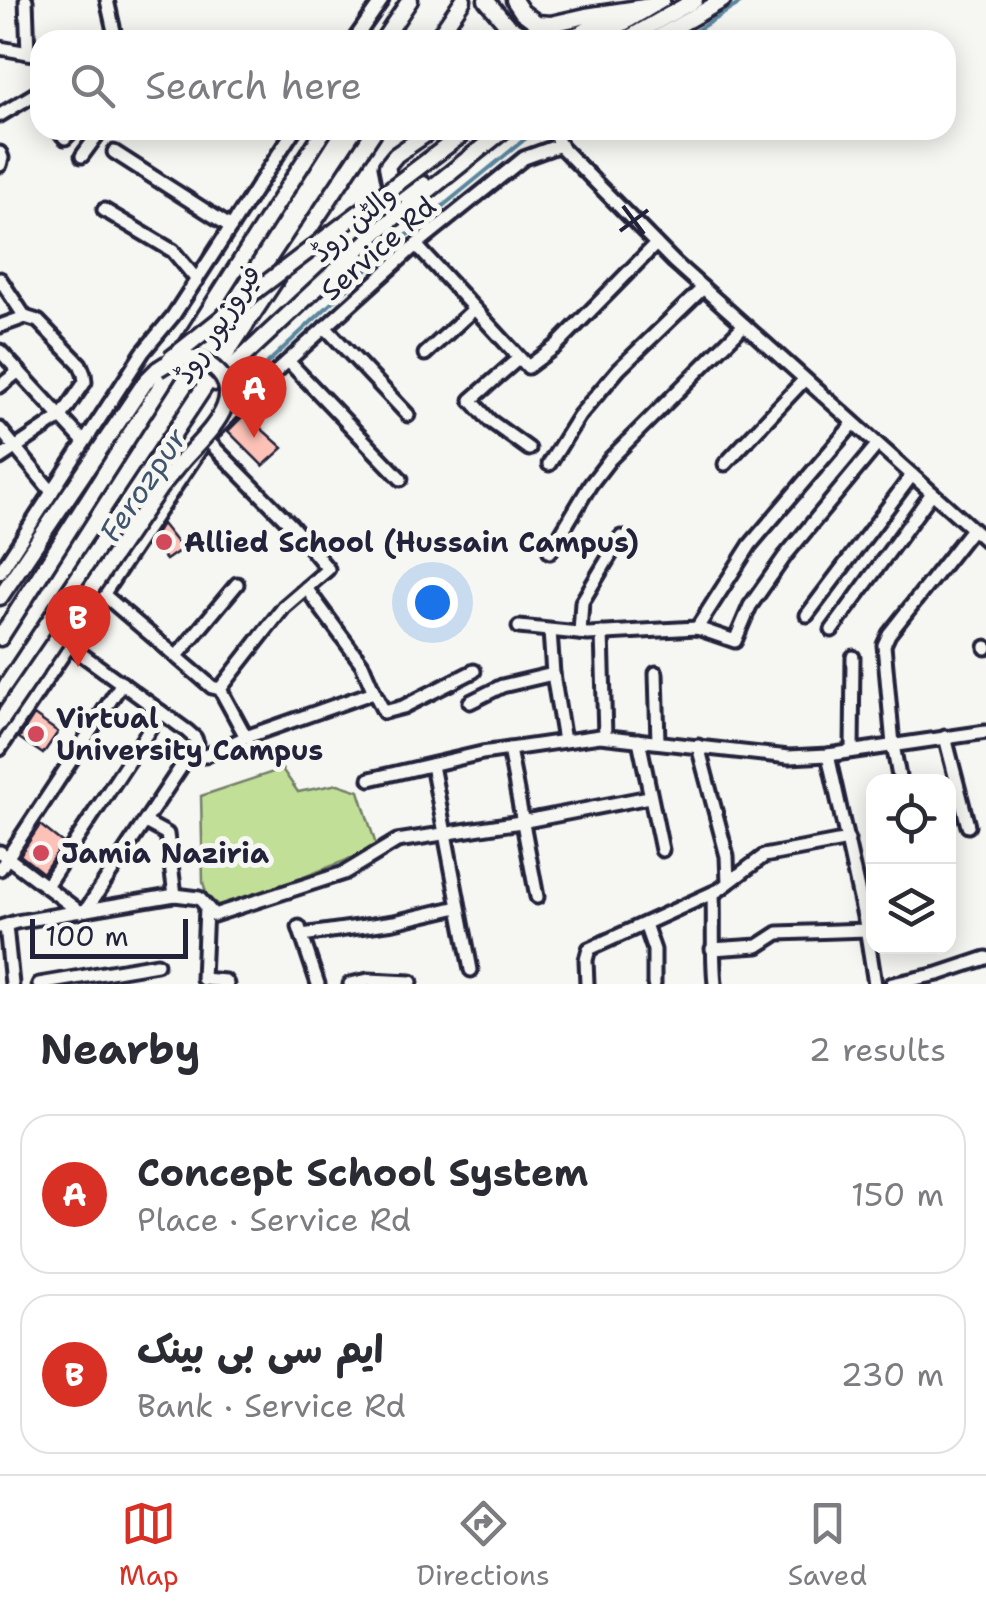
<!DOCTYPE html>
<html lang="en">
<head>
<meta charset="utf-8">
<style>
  body { margin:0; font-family:"Shantell Sans","Playpen Sans Arabic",sans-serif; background:#f7f7f7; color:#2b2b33 }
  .controls { position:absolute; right:30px; bottom:30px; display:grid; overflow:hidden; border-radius:20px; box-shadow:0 5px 25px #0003 }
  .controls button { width:90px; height:90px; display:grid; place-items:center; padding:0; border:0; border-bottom:2px solid #e1e1e2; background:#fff; color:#2b2b33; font:50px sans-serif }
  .scale { position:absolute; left:30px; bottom:25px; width:158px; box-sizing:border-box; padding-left:10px; border:5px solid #22223b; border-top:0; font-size:28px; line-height:35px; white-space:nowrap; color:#22223b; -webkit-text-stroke:8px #f6f6f2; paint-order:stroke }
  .you { position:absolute; left:432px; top:602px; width:35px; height:35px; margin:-25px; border:8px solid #fff; border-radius:50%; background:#1a73e8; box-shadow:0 0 0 15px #1a73e833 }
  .badge { display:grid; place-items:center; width:65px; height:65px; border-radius:50%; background:#d93025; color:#fff; font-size:32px; font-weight:700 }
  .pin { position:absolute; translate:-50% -82px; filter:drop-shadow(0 2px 5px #0008) }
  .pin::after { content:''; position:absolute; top:52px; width:35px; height:30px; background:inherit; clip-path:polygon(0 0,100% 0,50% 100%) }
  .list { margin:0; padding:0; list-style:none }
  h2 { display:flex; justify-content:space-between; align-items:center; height:130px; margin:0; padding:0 40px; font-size:42px }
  h2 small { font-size:32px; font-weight:400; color:#7c7c81 }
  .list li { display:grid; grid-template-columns:65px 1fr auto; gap:30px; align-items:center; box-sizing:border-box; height:160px; margin:0 20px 20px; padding:0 20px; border:2px solid #e1e1e2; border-radius:30px }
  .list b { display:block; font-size:38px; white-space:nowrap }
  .list p { margin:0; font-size:32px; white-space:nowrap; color:#7c7c81 }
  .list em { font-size:32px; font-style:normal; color:#7c7c81 }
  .icon { flex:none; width:55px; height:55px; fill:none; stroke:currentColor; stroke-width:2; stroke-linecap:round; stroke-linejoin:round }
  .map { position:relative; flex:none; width:986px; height:984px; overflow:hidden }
  .search { position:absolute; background:#fff; box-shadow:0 5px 25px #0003; left:30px; right:30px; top:30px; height:110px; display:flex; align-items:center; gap:25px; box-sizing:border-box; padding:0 35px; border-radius:30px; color:#7c7c81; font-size:38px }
  .sheet { height:490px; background:#fff }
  nav { display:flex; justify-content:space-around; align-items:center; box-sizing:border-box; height:140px; border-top:2px solid #e1e1e2; background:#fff; font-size:28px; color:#7c7c81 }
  nav a { display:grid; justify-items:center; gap:5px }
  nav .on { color:#d93025 }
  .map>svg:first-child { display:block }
  .green { fill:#c2df97; stroke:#728069; stroke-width:2.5 }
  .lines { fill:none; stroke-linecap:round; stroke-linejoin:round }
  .stream { stroke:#5a879e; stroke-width:4 }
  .building { fill:#fdc2b7; stroke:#22223b; stroke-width:2.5 }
  .minor-casing { stroke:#22223b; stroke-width:19 }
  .major-casing { stroke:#22223b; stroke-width:21 }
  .minor { stroke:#f6f6f2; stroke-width:11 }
  .major { stroke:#f6f6f2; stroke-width:14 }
  .major-bridge-casing { stroke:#22223b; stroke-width:21; stroke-linecap:butt }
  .major-bridge { stroke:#f6f6f2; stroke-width:14 }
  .ticks { fill:none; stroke:#22223b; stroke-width:4 }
  .poi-dot { fill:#d1495b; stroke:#f6f6f2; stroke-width:4 }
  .labels { text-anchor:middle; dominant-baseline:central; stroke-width:10; stroke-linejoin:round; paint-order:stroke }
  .street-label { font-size:28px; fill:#22223b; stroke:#f6f6f2 }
  .poi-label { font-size:28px; font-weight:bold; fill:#22223b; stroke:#f6f6f2; text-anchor:start }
  .water-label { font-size:30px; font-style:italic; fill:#3e556d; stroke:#f6f6f2 }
</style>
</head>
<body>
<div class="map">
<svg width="986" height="984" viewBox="0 0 986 984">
  <rect width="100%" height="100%" fill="#f6f6f2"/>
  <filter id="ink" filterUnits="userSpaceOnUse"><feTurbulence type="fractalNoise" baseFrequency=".01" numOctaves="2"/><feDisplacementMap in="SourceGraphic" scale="20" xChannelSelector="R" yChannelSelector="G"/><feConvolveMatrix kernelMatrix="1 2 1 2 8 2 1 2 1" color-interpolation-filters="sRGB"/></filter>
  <g filter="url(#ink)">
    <polygon class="green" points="282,769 298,792 338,784 359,791 377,848 294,881 219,906 207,896 203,882 201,796"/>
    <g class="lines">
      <g class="stream">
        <polyline points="681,40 745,0"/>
        <polyline points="231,397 384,254 536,130"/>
        <polyline points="0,736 108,578"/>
      </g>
    </g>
    <g class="building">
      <polygon points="245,414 283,448 263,466 228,431"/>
      <polygon points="162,524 182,549 166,560 150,541"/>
      <polygon points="34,715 58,732 43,754 19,738"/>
      <polygon points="40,825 63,843 43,873 20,855"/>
    </g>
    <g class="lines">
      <defs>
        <g id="minor">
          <polyline points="26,0 28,53"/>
          <polyline points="107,0 116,40"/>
          <polyline points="354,40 382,0"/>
          <polyline points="0,48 40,55"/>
          <polyline points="0,115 40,91"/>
          <polyline points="58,130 65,138 73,130"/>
          <polyline points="552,130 562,148 674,262 986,541"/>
          <polyline points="114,152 231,227"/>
          <polyline points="0,153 2,158 0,165"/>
          <polyline points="82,156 101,130"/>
          <polyline points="104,210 173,251 197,280"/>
          <polyline points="416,245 528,367 556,346 656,244"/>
          <polyline points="0,279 25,317"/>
          <polyline points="0,326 25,317 38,321 80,364 84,374 85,382 61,417 0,458"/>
          <polyline points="325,327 408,415"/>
          <polyline points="0,351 84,442"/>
          <polyline points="425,354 474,309"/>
          <polyline points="519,358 471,400 490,421 529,449"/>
          <polyline points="288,361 401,479"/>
          <polyline points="0,386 19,371"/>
          <polyline points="0,429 52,492"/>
          <polyline points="215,431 246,399 416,245 524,158 560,145"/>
          <polyline points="207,440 291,525 328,569 284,607 220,689"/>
          <polyline points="549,464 579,416 619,369 703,288"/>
          <polyline points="725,464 804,380"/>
          <polyline points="550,552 590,485 610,459 744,325"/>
          <polyline points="0,572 143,352 173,316 294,130"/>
          <polyline points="103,594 212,687 220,689 246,737 205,756 189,755"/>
          <polyline points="807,615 912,475"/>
          <polyline points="519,627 588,634 697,628 735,641 750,606 785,556 877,445"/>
          <polyline points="697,628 750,545 853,424"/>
          <polyline points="832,630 932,493"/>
          <polyline points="550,631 553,674 564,741"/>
          <polyline points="580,633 582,602 621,537"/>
          <polyline points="602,633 605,736"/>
          <polyline points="69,645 187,731 195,738 197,743 86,910"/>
          <polyline points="986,648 986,647"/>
          <polyline points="177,656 237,584"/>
          <polyline points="656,673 658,742"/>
          <polyline points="374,692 384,712 403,707 474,671"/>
          <polyline points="470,702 502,686 553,674"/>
          <polyline points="246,737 374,692 362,664 306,588"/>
          <polyline points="945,737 968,826"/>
          <polyline points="639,740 662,850"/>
          <polyline points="0,749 203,445"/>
          <polyline points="509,749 537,897"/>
          <polyline points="852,751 853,657"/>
          <polyline points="828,755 865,921 875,984"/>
          <polyline points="432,765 471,970"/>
          <polyline points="370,779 482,753 600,736 789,757 828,755 986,732"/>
          <polyline points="900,782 893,745 884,645 889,634 972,529"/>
          <polyline points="145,822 167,834 175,895"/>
          <polyline points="0,852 80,912"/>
          <polyline points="0,869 122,683"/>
          <polyline points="728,883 764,856 848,840"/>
          <polyline points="46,886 161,712"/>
          <path d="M713,893C714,924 712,953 715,984"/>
          <polyline points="206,908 203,979 225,981 227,984"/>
          <polyline points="645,924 654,950 654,984"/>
          <polyline points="6,926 12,984"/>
          <polyline points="0,927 16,922 175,895 199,898 214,915 344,873 397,841 521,822 649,797"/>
          <polyline points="299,927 318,984"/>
          <polyline points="302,935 394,922 458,907"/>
          <polyline points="712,949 758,946 778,933 867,930"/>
          <polyline points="39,984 157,964"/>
          <polyline points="350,984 368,980 411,982"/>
          <polyline points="587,984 586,960 589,949 719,890 728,883 727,856 698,746"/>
          <polyline points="892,984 938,974 986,958"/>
        </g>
        <g id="major">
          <polyline points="486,0 507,25 532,40"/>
          <polyline points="514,0 522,12 537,23 551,24 586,16 651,6"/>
          <polyline points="383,40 410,0"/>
          <polyline points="436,40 463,0"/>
          <polyline points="560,40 582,33 613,14"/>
          <polyline points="595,40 662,0"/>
          <polyline points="625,40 695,0"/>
          <polyline points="653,40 723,0"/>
          <polyline points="423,184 411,194 400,194 390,181 387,166 396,155 432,130"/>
          <polyline points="215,383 379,230 504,130"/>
          <polyline points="0,597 146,381 158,369"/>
          <polyline points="0,638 324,130"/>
          <polyline points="0,695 375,130"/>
        </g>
      </defs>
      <use href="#minor" class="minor-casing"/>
      <use href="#major" class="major-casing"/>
      <use href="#minor" class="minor"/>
      <use href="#major" class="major"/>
      <defs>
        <g id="major-bridge">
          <polyline points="170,359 253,293 468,130"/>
          <path d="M0,722L159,489C167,479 175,469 184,459C206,434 254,394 208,364C190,352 173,359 158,369"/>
        </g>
      </defs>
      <use href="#major-bridge" class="major-bridge-casing"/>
      <use href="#major-bridge" class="major-bridge"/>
    </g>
  </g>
  <path class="ticks" d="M623,206L644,234M620,231L648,210"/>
  <g class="poi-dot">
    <circle cx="164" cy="542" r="10"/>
    <circle cx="36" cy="734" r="10"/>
    <circle cx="41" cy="853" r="10"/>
  </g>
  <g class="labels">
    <g class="street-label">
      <text transform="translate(353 223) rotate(-41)">والٹن روڈ</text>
      <text transform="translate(378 248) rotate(-41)">Service Rd</text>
      <text transform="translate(217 324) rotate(-57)">فیروزپور روڈ</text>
    </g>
    <g class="poi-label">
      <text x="184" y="542">Allied School (Hussain Campus)</text>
      <text x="56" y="718">Virtual<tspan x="56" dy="32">University Campus</tspan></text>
      <text x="61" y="853">Jamia Naziria</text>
    </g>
    <g class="water-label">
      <text transform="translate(143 485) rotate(-56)">Ferozpur</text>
    </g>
  </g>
</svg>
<div class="controls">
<button><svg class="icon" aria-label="locate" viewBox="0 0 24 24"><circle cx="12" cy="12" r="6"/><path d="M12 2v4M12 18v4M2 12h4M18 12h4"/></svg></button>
<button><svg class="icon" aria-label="layers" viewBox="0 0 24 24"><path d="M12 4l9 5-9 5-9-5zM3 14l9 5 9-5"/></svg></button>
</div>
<div class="scale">100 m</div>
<div class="you"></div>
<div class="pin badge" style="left:254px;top:438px">A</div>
<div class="pin badge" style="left:78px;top:667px">B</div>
<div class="search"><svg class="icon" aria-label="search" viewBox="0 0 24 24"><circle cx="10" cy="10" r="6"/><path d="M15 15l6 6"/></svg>Search here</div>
</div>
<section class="sheet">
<h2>Nearby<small>2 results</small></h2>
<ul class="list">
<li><span class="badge">A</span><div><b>Concept School System</b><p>Place · Service Rd</p></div><em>150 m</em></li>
<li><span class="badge">B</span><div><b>ایم سی بی بینک</b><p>Bank · Service Rd</p></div><em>230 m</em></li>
</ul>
</section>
<nav>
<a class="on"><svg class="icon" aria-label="map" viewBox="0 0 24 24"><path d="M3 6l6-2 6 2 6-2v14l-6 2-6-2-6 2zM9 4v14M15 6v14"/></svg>Map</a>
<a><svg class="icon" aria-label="directions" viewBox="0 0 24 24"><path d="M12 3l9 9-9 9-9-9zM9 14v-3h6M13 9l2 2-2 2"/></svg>Directions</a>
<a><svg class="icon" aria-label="saved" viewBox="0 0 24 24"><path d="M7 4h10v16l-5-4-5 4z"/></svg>Saved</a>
</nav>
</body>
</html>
